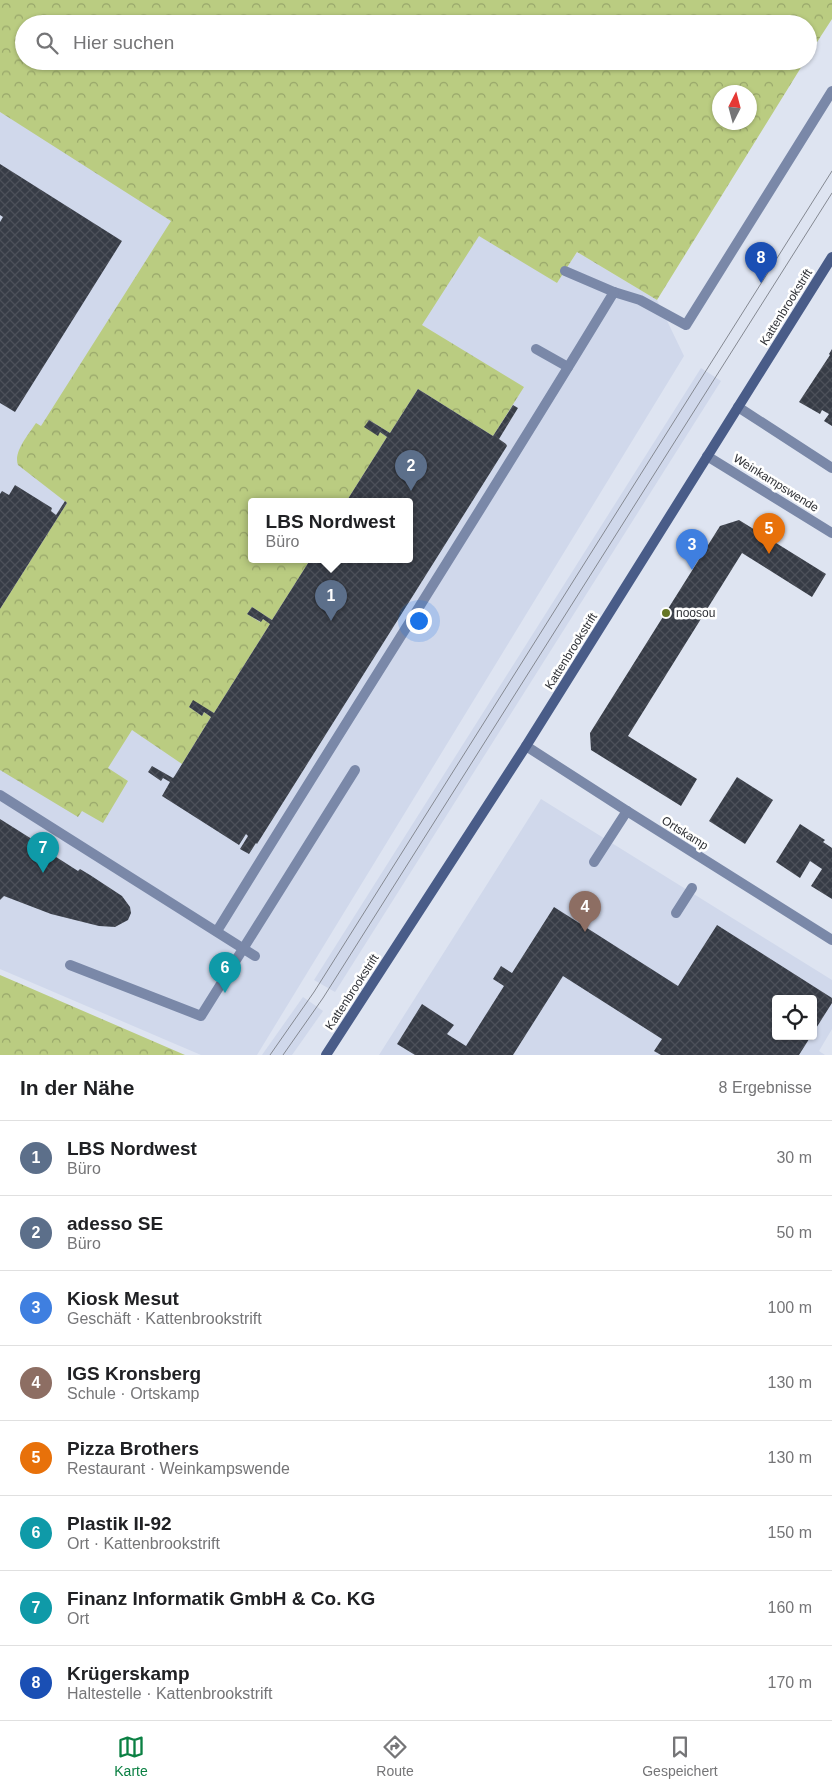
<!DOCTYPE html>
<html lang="de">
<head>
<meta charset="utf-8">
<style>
  body { margin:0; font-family:Arial,sans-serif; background:#f2f2f2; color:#202124 }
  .controls { position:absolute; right:15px; bottom:15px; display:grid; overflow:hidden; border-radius:5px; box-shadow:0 1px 4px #0004 }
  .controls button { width:45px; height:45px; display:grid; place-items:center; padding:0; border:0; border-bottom:1px solid #e0e0e0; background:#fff; color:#202124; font:25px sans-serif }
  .compass { position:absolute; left:712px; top:85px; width:45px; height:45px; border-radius:50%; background:#fff; box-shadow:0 1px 4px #0004; rotate:6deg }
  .you { position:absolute; left:418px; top:620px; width:18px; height:18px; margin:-12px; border:4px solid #fff; border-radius:50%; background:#1a73e8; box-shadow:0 0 0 8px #1a73e833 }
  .badge { display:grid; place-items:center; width:32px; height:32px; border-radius:50%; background:#0b8043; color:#fff; font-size:16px; font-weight:700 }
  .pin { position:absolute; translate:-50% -41px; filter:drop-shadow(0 1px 2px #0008) }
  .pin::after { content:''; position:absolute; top:26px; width:18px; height:15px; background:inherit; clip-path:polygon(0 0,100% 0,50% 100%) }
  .popup { position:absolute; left:248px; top:498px; width:165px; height:65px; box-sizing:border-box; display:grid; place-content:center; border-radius:5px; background:#fff; filter:drop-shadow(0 1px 4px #0005); font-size:16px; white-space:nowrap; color:#757577 }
  .popup b { font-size:19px; color:#202124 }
  .popup::after { content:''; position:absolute; left:50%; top:100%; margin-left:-10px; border:10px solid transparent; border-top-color:#fff }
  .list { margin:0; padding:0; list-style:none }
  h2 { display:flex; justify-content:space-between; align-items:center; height:65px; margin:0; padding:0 20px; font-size:21px }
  h2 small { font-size:16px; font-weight:400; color:#757577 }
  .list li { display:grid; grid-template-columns:32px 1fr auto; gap:15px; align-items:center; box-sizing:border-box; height:75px; padding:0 20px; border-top:1px solid #e0e0e0 }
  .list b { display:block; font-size:19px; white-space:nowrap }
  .list p { margin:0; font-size:16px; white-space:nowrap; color:#757577 }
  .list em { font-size:16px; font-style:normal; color:#757577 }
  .icon { flex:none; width:28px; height:28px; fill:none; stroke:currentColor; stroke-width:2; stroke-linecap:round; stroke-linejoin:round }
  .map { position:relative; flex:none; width:832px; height:1055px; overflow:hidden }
  .search { position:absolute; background:#fff; box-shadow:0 1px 4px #0004; left:15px; right:15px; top:15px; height:55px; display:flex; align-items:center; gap:12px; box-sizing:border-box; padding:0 18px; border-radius:28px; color:#757577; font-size:19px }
  .sheet { height:665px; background:#fff }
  nav { display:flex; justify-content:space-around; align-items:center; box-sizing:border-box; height:70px; border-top:1px solid #e0e0e0; background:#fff; font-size:14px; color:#757577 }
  nav a { display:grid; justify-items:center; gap:2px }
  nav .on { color:#0b8043 }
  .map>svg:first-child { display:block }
  .built { fill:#d0d8eb; fill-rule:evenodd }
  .park { fill:url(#park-crowns); fill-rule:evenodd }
  .building { fill:url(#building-cross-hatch) }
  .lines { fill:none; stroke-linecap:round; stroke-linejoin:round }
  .service { stroke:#7a88a8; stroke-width:10 }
  .minor { stroke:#7a88a8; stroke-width:10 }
  .secondary { stroke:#495c88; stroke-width:10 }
  .tram { stroke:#848891; stroke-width:1 }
  .poi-dot { fill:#667624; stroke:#fff; stroke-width:2 }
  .labels { text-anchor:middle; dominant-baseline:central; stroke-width:5; stroke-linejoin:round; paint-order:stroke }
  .street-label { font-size:12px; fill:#2f3136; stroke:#fff }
  .poi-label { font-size:12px; fill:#2f3136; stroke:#fff; text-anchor:start }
</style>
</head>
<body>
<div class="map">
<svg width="832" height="1055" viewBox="0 0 832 1055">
  <defs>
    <pattern id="park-crowns" width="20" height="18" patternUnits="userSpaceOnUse" patternTransform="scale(1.25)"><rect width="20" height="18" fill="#bacc81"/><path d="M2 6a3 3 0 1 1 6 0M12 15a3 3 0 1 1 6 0" fill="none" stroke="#98a66a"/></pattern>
    <pattern id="building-cross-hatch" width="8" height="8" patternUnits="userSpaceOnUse" patternTransform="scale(1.25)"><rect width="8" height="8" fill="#373c46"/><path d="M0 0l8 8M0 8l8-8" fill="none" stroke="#4c5059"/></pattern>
  </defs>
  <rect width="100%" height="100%" fill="#dee4f1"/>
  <g class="built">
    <path d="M0,112L219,247L354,154L557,283L577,252L657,300L684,356L257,1055H201L0,969ZM252,502H410V560H252Z"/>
    <polygon points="701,368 721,381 335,992 314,980"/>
    <path d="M541,799L832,980V1029L819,1051L825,1055H379ZM776,999H813V1036H776Z"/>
    <polygon points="303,997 323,1011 292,1055 262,1055"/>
  </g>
  <g class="park">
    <path d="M0,0H832V19L808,56V24H24V61H805L657,300L577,252L557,283L479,236L422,325L524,387L493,436L418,389L390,433L369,420L365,427L378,435L380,432L387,437L346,502H252V560H310L272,620L252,607L247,614L260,622L263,619L270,624L214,713L193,701L189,707L202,716L204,712L211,717L182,764L132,730L108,768L128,781L103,823L82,811L78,817L0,770V609L67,503L18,465C13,452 29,434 36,423L41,426L171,221L0,112ZM720,92H750V122H720Z"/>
    <polygon points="0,975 185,1055 0,1055"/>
  </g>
  <g class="building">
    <polygon points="0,164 122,241 15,412 0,403 0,222 3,217 0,215"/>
    <polygon points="832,349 832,426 824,421 829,414 822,410 820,414 799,402 830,355 829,354"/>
    <polygon points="418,389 493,436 513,405 518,408 499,439 506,444 507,446 257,844 256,843 249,854 240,849 248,836 246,834 239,845 162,796 170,782 163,778 161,781 148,772 152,766 173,778 174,777 211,717 204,712 202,716 189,707 193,700 214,713 270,624 263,619 261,622 247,614 252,607 272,620 310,560 410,560 410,502 346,502 387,437 380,432 378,436 364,427 369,420 390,433"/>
    <polygon points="15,485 52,508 51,511 56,515 65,501 67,503 0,609 0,494 2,491 9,495"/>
    <polygon points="739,520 826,574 812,597 742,553 628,736 697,779 681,806 591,750 590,733 720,526"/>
    <polygon points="737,777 773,800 745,844 709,821"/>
    <polygon points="0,819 54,853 53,855 78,871 80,869 90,875 122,896 130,907 131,913 128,920 115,927 99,926 51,914 4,896 0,900"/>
    <polygon points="800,824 825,840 823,842 832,848 832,899 811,886 822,869 810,861 800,878 776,862"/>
    <polygon points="554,907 678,986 717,925 832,998 832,1003 813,1033 813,999 776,999 776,1036 811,1036 799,1055 661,1055 654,1051 662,1039 563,976 513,1055 415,1055 397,1044 422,1004 454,1025 447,1034 466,1046 504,986 493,979 501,966 512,973"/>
  </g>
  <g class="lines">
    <g class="service">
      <polyline points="565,271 614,292 640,300 686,325 832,91"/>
      <polyline points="536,349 568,367"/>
      <polyline points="0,795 255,956"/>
      <polyline points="594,862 627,811"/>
      <polyline points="676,913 692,888"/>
      <path d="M217,931C348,718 484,507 614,292"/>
      <polyline points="70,965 201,1016 355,770"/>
    </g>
    <g class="minor">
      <polyline points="738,407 832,468"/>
      <polyline points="707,456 832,533"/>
      <polyline points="526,746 627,811 832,940"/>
    </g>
    <polyline class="secondary" points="326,1055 526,746 832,257"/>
    <g class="tram">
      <polyline points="270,1055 314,992 832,171"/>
      <polyline points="283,1055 323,998 832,193"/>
    </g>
  </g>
  <circle class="poi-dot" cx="666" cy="613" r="5"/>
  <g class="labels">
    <g class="street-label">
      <text transform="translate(786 307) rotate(-58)">Kattenbrookstrift</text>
      <text transform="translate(776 483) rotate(32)">Weinkampswende</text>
      <text transform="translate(571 651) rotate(-58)">Kattenbrookstrift</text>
      <text transform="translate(685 833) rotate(32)">Ortskamp</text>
      <text transform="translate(352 992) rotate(-57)">Kattenbrookstrift</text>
    </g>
    <g class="poi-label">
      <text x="676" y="613">noosou</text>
    </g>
  </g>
</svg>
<div class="controls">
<button><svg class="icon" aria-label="locate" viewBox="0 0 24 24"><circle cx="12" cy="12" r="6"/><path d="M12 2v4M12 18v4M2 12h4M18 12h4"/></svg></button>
</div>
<svg class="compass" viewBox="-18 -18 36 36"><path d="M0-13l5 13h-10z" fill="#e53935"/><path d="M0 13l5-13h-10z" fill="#757577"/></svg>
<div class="you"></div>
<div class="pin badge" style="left:331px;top:621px;background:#5c6f8a">1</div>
<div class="popup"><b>LBS Nordwest</b>Büro</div>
<div class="pin badge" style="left:411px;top:491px;background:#5c6f8a">2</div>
<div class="pin badge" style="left:692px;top:570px;background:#3f7fe0">3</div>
<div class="pin badge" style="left:585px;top:932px;background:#8d6e63">4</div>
<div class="pin badge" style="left:769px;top:554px;background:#e8710a">5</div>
<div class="pin badge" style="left:225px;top:993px;background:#0f9aa8">6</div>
<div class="pin badge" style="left:43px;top:873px;background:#0f9aa8">7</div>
<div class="pin badge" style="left:761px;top:283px;background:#1a4fb4">8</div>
<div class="search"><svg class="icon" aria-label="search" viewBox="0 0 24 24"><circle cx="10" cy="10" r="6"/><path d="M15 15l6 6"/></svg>Hier suchen</div>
</div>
<section class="sheet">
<h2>In der Nähe<small>8 Ergebnisse</small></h2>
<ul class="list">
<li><span class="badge" style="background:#5c6f8a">1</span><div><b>LBS Nordwest</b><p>Büro</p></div><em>30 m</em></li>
<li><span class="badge" style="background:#5c6f8a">2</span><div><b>adesso SE</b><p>Büro</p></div><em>50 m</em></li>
<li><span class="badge" style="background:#3f7fe0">3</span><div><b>Kiosk Mesut</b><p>Geschäft · Kattenbrookstrift</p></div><em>100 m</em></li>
<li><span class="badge" style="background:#8d6e63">4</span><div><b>IGS Kronsberg</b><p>Schule · Ortskamp</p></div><em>130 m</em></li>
<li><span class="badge" style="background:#e8710a">5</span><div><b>Pizza Brothers</b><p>Restaurant · Weinkampswende</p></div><em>130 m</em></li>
<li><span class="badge" style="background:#0f9aa8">6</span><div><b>Plastik II-92</b><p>Ort · Kattenbrookstrift</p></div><em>150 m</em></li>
<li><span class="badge" style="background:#0f9aa8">7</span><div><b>Finanz Informatik GmbH &amp; Co. KG</b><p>Ort</p></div><em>160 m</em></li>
<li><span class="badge" style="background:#1a4fb4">8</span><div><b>Krügerskamp</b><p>Haltestelle · Kattenbrookstrift</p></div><em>170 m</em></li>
</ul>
</section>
<nav>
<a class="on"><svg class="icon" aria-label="map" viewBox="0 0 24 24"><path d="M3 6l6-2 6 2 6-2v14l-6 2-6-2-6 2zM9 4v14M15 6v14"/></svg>Karte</a>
<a><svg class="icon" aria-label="directions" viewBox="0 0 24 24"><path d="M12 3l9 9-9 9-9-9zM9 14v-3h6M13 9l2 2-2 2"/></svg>Route</a>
<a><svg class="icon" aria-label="saved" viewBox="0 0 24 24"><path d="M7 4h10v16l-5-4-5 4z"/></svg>Gespeichert</a>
</nav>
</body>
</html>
